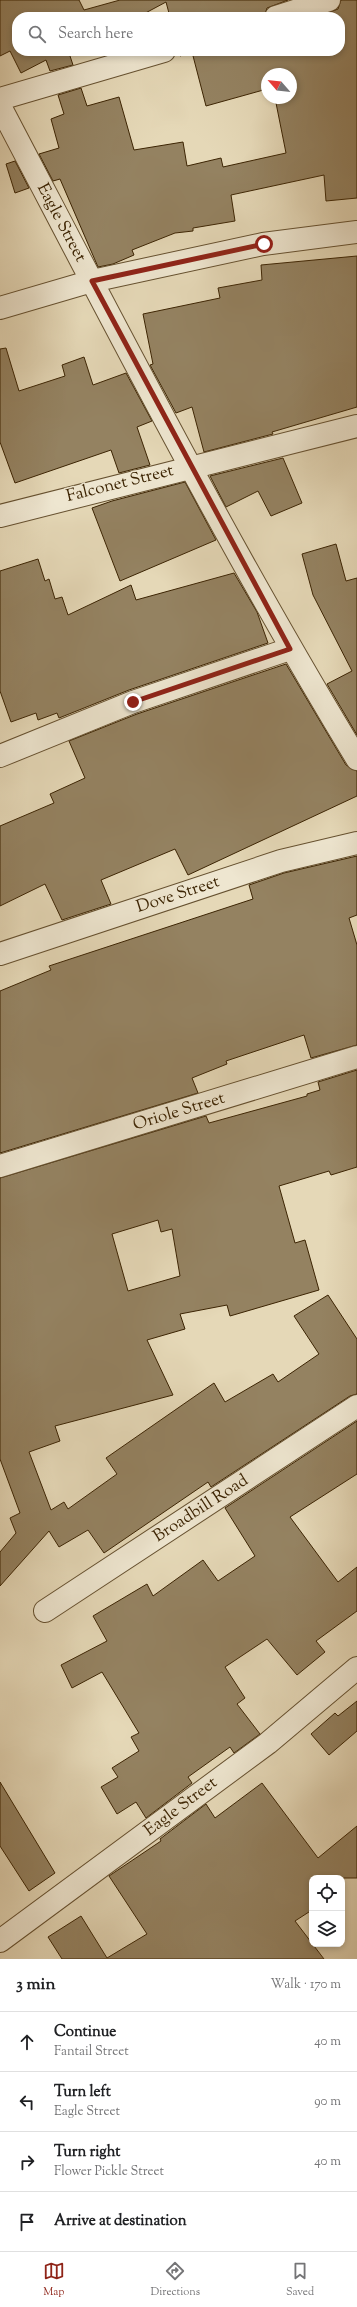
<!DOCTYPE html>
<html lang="en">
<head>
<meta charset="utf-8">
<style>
  body { margin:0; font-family:"Sorts Mill Goudy",serif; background:#f6f6f6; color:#202124 }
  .controls { position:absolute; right:12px; bottom:12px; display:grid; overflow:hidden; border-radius:8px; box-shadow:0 2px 6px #0003 }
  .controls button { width:36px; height:36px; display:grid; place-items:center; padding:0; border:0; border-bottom:1px solid #e0e0e0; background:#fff; color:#202124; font:20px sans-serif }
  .compass { position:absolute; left:261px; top:68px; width:36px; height:36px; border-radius:50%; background:#fff; box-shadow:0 2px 6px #0003; rotate:298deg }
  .stop { position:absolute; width:12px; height:12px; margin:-9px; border:3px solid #8f2418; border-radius:50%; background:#fff }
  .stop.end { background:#8f2418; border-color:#fff; box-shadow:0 1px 4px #0008 }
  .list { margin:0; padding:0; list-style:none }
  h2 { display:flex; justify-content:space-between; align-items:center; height:52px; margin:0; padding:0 16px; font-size:17px }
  h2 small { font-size:13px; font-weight:400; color:#757577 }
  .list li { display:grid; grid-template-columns:26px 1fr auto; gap:12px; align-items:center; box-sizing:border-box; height:60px; padding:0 16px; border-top:1px solid #e0e0e0 }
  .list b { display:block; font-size:15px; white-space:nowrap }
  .list p { margin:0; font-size:13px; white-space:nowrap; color:#757577 }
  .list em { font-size:13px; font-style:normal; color:#757577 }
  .icon { flex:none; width:22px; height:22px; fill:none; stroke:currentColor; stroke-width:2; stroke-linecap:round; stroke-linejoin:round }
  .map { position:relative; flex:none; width:357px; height:1959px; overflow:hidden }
  .search { position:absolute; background:#fff; box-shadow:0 2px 6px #0003; left:12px; right:12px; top:12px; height:44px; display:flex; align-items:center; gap:10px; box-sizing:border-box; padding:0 14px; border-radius:16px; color:#757577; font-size:15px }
  .sheet { height:292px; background:#fff }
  nav { display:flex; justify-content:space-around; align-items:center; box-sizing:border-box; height:56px; border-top:1px solid #e0e0e0; background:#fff; font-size:11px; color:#757577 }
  nav a { display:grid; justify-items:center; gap:2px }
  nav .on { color:#8f2418 }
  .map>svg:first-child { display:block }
  .building { fill:#948261; stroke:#3c2403; fill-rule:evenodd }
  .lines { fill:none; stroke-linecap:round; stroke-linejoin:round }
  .minor-casing { stroke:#665130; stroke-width:24 }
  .minor { stroke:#eee6d0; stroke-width:22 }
  .route { stroke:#8f2418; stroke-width:5 }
  .labels { text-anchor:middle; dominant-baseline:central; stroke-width:3; stroke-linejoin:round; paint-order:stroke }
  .street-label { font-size:17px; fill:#3c2403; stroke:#eee6d0 }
</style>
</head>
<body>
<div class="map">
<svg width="357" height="1959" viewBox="0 0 357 1959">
  <rect width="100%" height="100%" fill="#e5d8b7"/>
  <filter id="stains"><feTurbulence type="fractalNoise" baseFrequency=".005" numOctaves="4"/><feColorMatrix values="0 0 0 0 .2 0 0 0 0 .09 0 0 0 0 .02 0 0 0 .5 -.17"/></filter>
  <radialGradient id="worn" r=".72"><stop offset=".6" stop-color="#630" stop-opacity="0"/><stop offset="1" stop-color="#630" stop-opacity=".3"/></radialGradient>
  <g class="building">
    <polygon points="0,0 79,0 84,10 120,0 288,0 267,8 264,17 170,17 166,2 138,17 17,17 17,51 73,51 69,53 73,65 50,71 46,60 21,73 10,51 0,56"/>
    <polygon points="341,0 357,0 357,198 326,201 324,175 231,195 235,221 193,228 193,231 175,233 132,250 134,255 113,264 98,267 60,179 53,181 39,154 59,148 51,119 64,114 58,95 81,88 87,106 119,97 134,150 183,142 187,166 221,158 223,167 286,153 275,98 291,98 291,74 267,74 267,89 206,106 192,52 180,56 179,51 340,51 340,17 317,17 338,9"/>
    <polygon points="15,161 29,188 15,193 6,164"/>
    <polygon points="357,256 357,407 272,432 273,434 204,452 192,407 176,413 150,365 153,364 143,314 220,298 218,288 262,280 261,265"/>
    <polygon points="6,348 19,391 65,376 62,365 84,357 93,385 126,373 152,421 137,427 150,465 119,473 111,450 15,483 0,442 0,349"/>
    <polygon points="283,458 302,503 271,516 258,491 226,507 210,476"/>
    <polygon points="185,482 216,540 120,581 92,508 112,501"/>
    <polygon points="336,544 346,581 357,578 357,735 327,684 352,671 313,595 302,554"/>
    <polygon points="38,559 45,581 49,579 55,599 62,597 68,615 131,585 136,600 234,573 257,612 268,643 129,690 59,718 57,713 38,720 36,713 11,722 0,691 0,571"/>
    <polygon points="286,664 346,765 357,771 357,796 188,875 175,849 101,880 111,904 62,920 45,884 0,906 0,826 54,803 50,794 85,778 69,741 137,714"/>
    <polygon points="357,856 357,915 349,918 357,945 357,1045 311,1058 304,1035 226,1061 227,1064 192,1078 198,1093 0,1153 0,991 51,970 49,966 253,899 249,885 284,873"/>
    <path d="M357,1070V1167L331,1175L329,1171L279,1186L295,1243L305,1240L319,1290L230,1316L227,1305L180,1314L185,1329L147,1340L173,1395L55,1426L60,1441L29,1452L51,1510L64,1502L68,1509L117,1474L106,1458L214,1383L225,1402L273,1374L278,1382L319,1354L294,1316L328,1295L357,1339V1394L350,1396L211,1487L208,1482L104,1553L88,1530L59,1547L49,1531L0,1586V1552L16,1533L10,1518L20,1513L0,1459V1178L206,1116L209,1123L307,1096V1094L320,1090L318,1082ZM158,1220L161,1232L172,1229L180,1276L128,1291L112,1234Z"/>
    <polygon points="357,1421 357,1474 290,1517 338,1582 357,1567 357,1611 316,1641 325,1652 297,1675 267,1639 225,1667 245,1698 237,1704 260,1734 234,1753 230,1747 188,1777 192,1783 146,1818 136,1802 117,1814 101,1787 118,1777 112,1768 139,1751 131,1737 139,1733 102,1672 72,1688 61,1665 107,1641 93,1616 147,1584 153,1596 203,1560 218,1581 255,1556 225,1508"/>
    <polygon points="357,1701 357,1731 329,1755 311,1734 335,1713 338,1716"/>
    <polygon points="0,1782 55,1873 29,1891 0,1846"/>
    <polygon points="262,1783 318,1858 357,1826 357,1878 312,1878 312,1910 295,1921 324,1959 62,1959 48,1937 81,1916 107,1958 147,1934 109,1876 161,1841 160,1839 206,1804 215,1818"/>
  </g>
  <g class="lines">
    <defs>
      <g id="minor">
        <polyline points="276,17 329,0"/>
        <polyline points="0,99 164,51"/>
        <path d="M0,106C115,325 228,547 357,759"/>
        <polyline points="0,308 92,281 263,244 357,232"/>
        <polyline points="0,516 357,426"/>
        <polyline points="0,756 133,702 290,649"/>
        <polyline points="0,954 281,861 357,843"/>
        <polyline points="0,1166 357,1057"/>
        <polyline points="45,1611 357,1406"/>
        <polyline points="0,1941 268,1743 357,1668"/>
      </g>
    </defs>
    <use href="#minor" class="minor-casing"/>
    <use href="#minor" class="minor"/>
  </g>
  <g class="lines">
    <polyline class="route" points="133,702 290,649 92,281 264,244"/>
  </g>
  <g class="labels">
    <g class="street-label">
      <text transform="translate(61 223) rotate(62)">Eagle Street</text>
      <text transform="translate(120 484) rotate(-14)">Falconet Street</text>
      <text transform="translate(178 895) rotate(-18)">Dove Street</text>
      <text transform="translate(179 1112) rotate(-17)">Oriole Street</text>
      <text transform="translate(201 1509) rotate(-33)">Broadbill Road</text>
      <text transform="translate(181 1807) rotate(-37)">Eagle Street</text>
    </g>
  </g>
  <rect width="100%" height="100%" filter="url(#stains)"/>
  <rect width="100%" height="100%" fill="url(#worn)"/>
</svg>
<div class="controls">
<button><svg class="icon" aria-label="locate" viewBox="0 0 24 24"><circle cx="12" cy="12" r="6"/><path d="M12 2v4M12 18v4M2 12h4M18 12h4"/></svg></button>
<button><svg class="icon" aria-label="layers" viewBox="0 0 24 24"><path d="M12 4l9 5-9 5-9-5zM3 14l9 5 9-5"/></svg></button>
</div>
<svg class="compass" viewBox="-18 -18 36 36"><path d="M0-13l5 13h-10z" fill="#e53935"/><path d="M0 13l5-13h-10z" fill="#757577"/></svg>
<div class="stop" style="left:264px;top:244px"></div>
<div class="stop end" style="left:133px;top:702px"></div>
<div class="search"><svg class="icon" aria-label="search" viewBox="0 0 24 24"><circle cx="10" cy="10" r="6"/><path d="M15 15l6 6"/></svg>Search here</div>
</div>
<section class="sheet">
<h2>3 min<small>Walk · 170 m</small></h2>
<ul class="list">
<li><svg class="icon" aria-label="ahead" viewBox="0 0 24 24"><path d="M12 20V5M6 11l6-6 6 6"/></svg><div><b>Continue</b><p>Fantail Street</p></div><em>40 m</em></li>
<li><svg class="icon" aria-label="left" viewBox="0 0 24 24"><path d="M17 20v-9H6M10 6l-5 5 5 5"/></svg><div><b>Turn left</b><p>Eagle Street</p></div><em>90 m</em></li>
<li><svg class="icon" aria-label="right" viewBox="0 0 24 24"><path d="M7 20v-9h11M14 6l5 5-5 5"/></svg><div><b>Turn right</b><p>Flower Pickle Street</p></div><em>40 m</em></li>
<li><svg class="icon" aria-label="arrive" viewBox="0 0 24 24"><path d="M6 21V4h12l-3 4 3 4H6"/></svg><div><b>Arrive at destination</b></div></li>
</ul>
</section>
<nav>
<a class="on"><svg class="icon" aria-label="map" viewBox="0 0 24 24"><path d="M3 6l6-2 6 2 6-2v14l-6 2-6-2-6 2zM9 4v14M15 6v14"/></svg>Map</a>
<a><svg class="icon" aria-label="directions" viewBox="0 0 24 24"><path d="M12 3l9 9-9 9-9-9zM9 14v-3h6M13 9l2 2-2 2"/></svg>Directions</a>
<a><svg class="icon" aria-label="saved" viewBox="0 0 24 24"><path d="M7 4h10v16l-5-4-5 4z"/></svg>Saved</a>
</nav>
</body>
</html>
